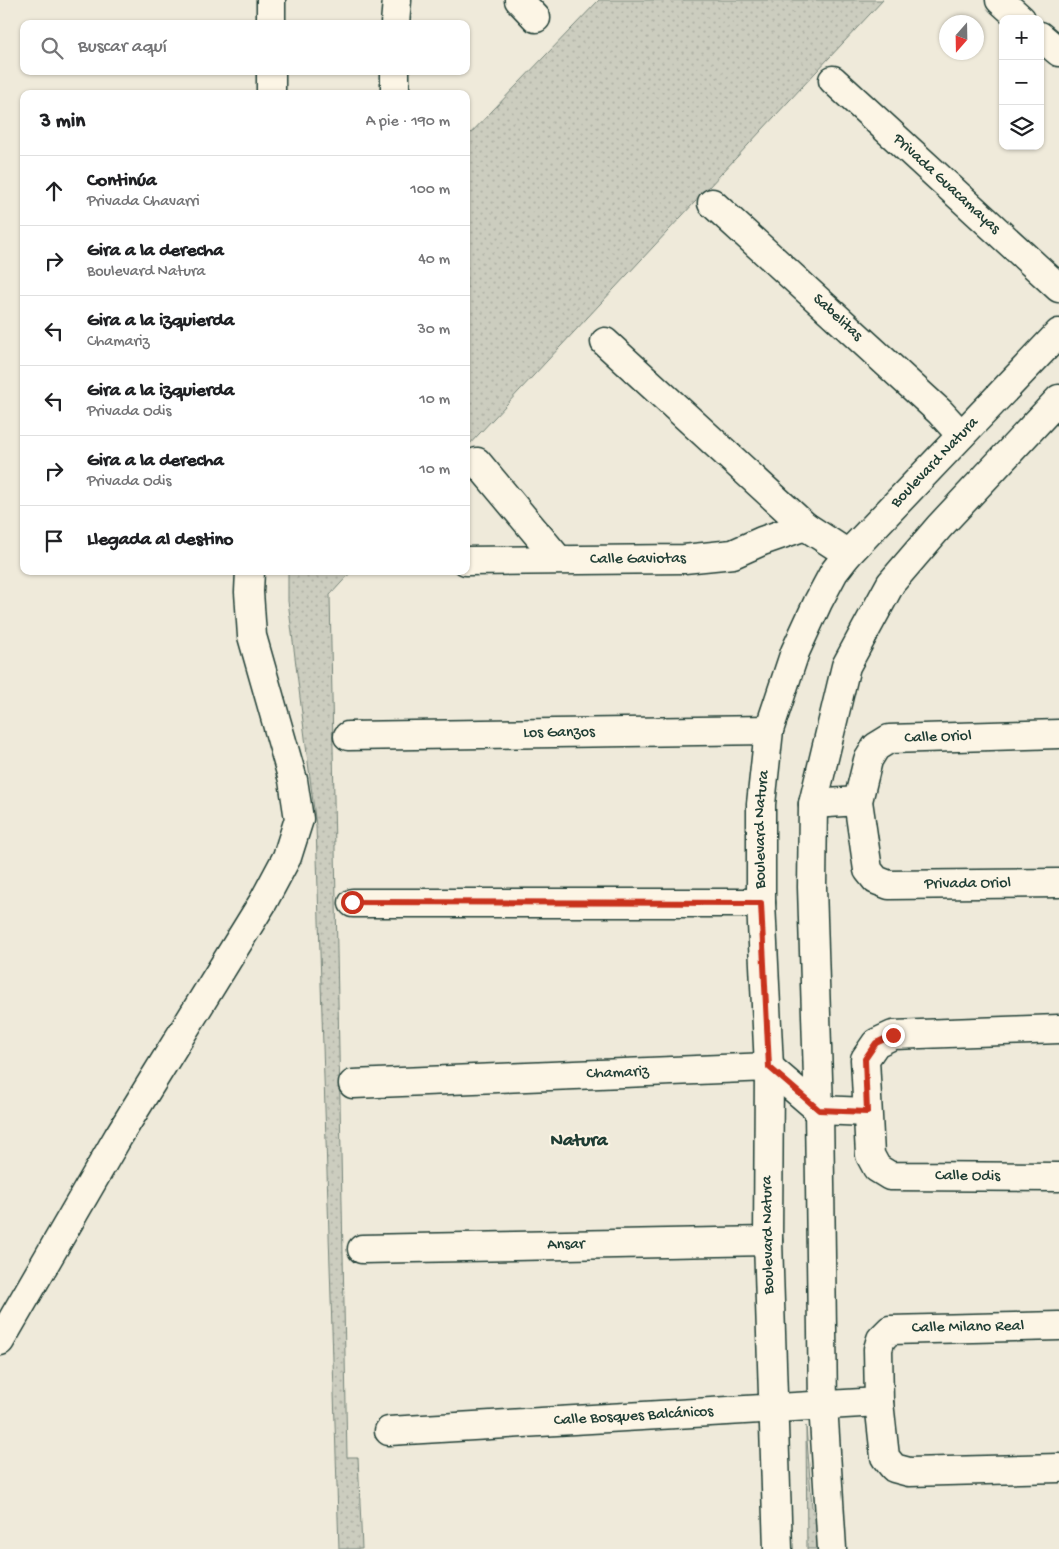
<!DOCTYPE html>
<html lang="es">
<head>
<meta charset="utf-8">
<style>
  body { margin:0; font-family:"Gochi Hand",sans-serif; background:#f2f2f2; color:#202124 }
  .controls { position:absolute; right:15px; top:15px; display:grid; overflow:hidden; border-radius:10px; box-shadow:0 1px 4px #0004 }
  .controls button { width:45px; height:45px; display:grid; place-items:center; padding:0; border:0; border-bottom:1px solid #e0e0e0; background:#fff; color:#202124; font:25px sans-serif }
  .compass { position:absolute; left:939px; top:15px; width:45px; height:45px; border-radius:50%; background:#fff; box-shadow:0 1px 4px #0004; rotate:200deg }
  .stop { position:absolute; width:15px; height:15px; margin:-11px; border:4px solid #c8321e; border-radius:50%; background:#fff }
  .stop.end { background:#c8321e; border-color:#fff; box-shadow:0 1px 5px #0008 }
  .list { margin:0; padding:0; list-style:none }
  h2 { display:flex; justify-content:space-between; align-items:center; height:65px; margin:0; padding:0 20px; font-size:21px }
  h2 small { font-size:16px; font-weight:400; color:#757577 }
  .list li { display:grid; grid-template-columns:32px 1fr auto; gap:15px; align-items:center; box-sizing:border-box; height:70px; padding:0 20px; border-top:1px solid #e0e0e0 }
  .list b { display:block; font-size:19px; white-space:nowrap }
  .list p { margin:0; font-size:16px; white-space:nowrap; color:#757577 }
  .list em { font-size:16px; font-style:normal; color:#757577 }
  .icon { flex:none; width:28px; height:28px; fill:none; stroke:currentColor; stroke-width:2; stroke-linecap:round; stroke-linejoin:round }
  .map { position:relative; flex:none; width:1059px; height:1549px; overflow:hidden }
  .search { position:absolute; background:#fff; box-shadow:0 1px 4px #0004; left:20px; top:20px; width:450px; height:55px; display:flex; align-items:center; gap:12px; box-sizing:border-box; padding:0 18px; border-radius:10px; color:#757577; font-size:19px }
  .panel { position:absolute; background:#fff; box-shadow:0 1px 4px #0004; left:20px; top:90px; width:450px; height:485px; border-radius:10px }
  .map>svg:first-child { display:block }
  .grass { fill:url(#grass-dots); stroke:#76857a }
  .lines { fill:none; stroke-linecap:round; stroke-linejoin:round }
  .minor-casing { stroke:#1f3d34; stroke-width:31 }
  .minor { stroke:#fcf5e5; stroke-width:28 }
  .route { stroke:#c8321e; stroke-width:6 }
  .labels { text-anchor:middle; dominant-baseline:central; stroke-width:4; stroke-linejoin:round; paint-order:stroke }
  .street-label { font-size:16px; fill:#1f3d34; stroke:#fcf5e5 }
  .quarter-label { font-size:19px; font-weight:bold; fill:#1f3d34; stroke:#fcf5e5 }
</style>
</head>
<body>
<div class="map">
<svg width="1059" height="1549" viewBox="0 0 1059 1549">
  <defs>
    <pattern id="grass-dots" width="8" height="8" patternUnits="userSpaceOnUse" patternTransform="scale(1.25)"><rect width="8" height="8" fill="#cccdbf"/><path d="M2 2h.1M6 6h.1" fill="none" stroke="#afb1a5" stroke-width="1.8" stroke-linecap="round"/></pattern>
  </defs>
  <rect width="100%" height="100%" fill="#efeada"/>
  <filter id="ink" filterUnits="userSpaceOnUse"><feTurbulence type="fractalNoise" baseFrequency=".02" numOctaves="2"/><feDisplacementMap in="SourceGraphic" scale="10" xChannelSelector="R" yChannelSelector="G"/><feConvolveMatrix kernelMatrix="1 2 1 2 8 2 1 2 1" color-interpolation-filters="sRGB"/></filter>
  <g filter="url(#ink)">
    <g class="grass">
      <polygon points="599,0 883,0 466,448 466,138"/>
      <polygon points="288,571 352,571 330,595 347,1457 358,1457 362,1549 339,1549 316,826 288,601"/>
      <polygon points="806,1426 812,1507 818,1518 824,1549 807,1549"/>
    </g>
    <g class="lines">
      <defs>
        <g id="minor">
          <polyline points="519,0 536,18"/>
          <polyline points="1000,0 1021,19"/>
          <polyline points="271,24 271,0"/>
          <polyline points="395,24 397,0"/>
          <polyline points="1040,36 1059,52"/>
          <polyline points="395,71 395,94"/>
          <path id="s1" d="M833,80L1059,288"/>
          <polyline points="271,94 271,71"/>
          <path id="s2" d="M712,203L940,412L961,435"/>
          <polyline points="605,342 805,526"/>
          <polyline points="477,462 558,559"/>
          <path id="s3" d="M466,561L684,559L733,554L762,541L805,526L848,554"/>
          <path id="s4" d="M1059,734L889,739L876,747L868,760L858,801L868,870L876,880L889,885L1059,883"/>
          <path id="s5" d="M348,736L769,730"/>
          <polyline points="813,804 858,801"/>
          <polyline points="353,903 761,903"/>
          <path id="s6" d="M1059,1029L893,1035L876,1043L865,1059L870,1155L877,1168L890,1176L1059,1177"/>
          <path id="s7" d="M353,1084L769,1067L819,1110L867,1112"/>
          <path id="s8" d="M362,1249L768,1241"/>
          <polyline points="1059,1326 890,1330 881,1339 878,1349 879,1402 885,1457 894,1468 909,1472 1059,1468"/>
          <polyline points="0,1341 118,1137 263,902 287,857 299,819 293,780 252,636 249,592 250,571"/>
          <path id="s9" d="M389,1431L879,1402"/>
          <path id="s10" d="M778,1549L768,1241L769,1067L761,903V804L769,730L795,652L818,602L834,572L848,554L1059,333"/>
          <polyline points="832,1549 823,1404 819,1110 812,887 813,804 846,666 891,583 939,527 1059,399"/>
        </g>
      </defs>
      <use href="#minor" class="minor-casing"/>
      <use href="#minor" class="minor"/>
    </g>
  </g>
  <g class="lines" filter="url(#ink)">
    <polyline class="route" points="352,902 761,903 769,1067 819,1110 867,1112 865,1059 876,1043 893,1035"/>
  </g>
  <g class="labels">
    <g class="street-label">
      <text stroke="none"><textPath href="#s1" startOffset="154">Privada Guacamayas</textPath></text>
      <text stroke="none"><textPath href="#s2" startOffset="170">Sabelitas</textPath></text>
      <text stroke="none"><textPath href="#s10" startOffset="1140">Boulevard Natura</textPath></text>
      <text stroke="none"><textPath href="#s3" startOffset="172">Calle Gaviotas</textPath></text>
      <text stroke="none"><textPath href="#s5" startOffset="211">Los Ganzos</textPath></text>
      <text transform="translate(938 738) rotate(-2)">Calle Oriol</text>
      <text stroke="none"><textPath href="#s10" startOffset="720">Boulevard Natura</textPath></text>
      <text stroke="none"><textPath href="#s4" startOffset="418">Privada Oriol</textPath></text>
      <text stroke="none"><textPath href="#s7" startOffset="265">Chamariz</textPath></text>
      <text stroke="none"><textPath href="#s6" startOffset="408">Calle Odis</textPath></text>
      <text transform="translate(769 1235) rotate(-91)">Boulevard Natura</text>
      <text stroke="none"><textPath href="#s8" startOffset="204">Ansar</textPath></text>
      <text transform="translate(968 1328) rotate(-1)">Calle Milano Real</text>
      <text stroke="none"><textPath href="#s9" startOffset="245">Calle Bosques Balcánicos</textPath></text>
    </g>
    <g class="quarter-label">
      <text x="579" y="1141">Natura</text>
    </g>
  </g>
</svg>
<div class="controls">
<button>+</button>
<button>−</button>
<button><svg class="icon" aria-label="layers" viewBox="0 0 24 24"><path d="M12 4l9 5-9 5-9-5zM3 14l9 5 9-5"/></svg></button>
</div>
<svg class="compass" viewBox="-18 -18 36 36"><path d="M0-13l5 13h-10z" fill="#e53935"/><path d="M0 13l5-13h-10z" fill="#757577"/></svg>
<div class="stop" style="left:352px;top:902px"></div>
<div class="stop end" style="left:893px;top:1035px"></div>
<div class="search"><svg class="icon" aria-label="search" viewBox="0 0 24 24"><circle cx="10" cy="10" r="6"/><path d="M15 15l6 6"/></svg>Buscar aquí</div>
<section class="panel">
<h2>3 min<small>A pie · 190 m</small></h2>
<ul class="list">
<li><svg class="icon" aria-label="ahead" viewBox="0 0 24 24"><path d="M12 20V5M6 11l6-6 6 6"/></svg><div><b>Continúa</b><p>Privada Chavarri</p></div><em>100 m</em></li>
<li><svg class="icon" aria-label="right" viewBox="0 0 24 24"><path d="M7 20v-9h11M14 6l5 5-5 5"/></svg><div><b>Gira a la derecha</b><p>Boulevard Natura</p></div><em>40 m</em></li>
<li><svg class="icon" aria-label="left" viewBox="0 0 24 24"><path d="M17 20v-9H6M10 6l-5 5 5 5"/></svg><div><b>Gira a la izquierda</b><p>Chamariz</p></div><em>30 m</em></li>
<li><svg class="icon" aria-label="left" viewBox="0 0 24 24"><path d="M17 20v-9H6M10 6l-5 5 5 5"/></svg><div><b>Gira a la izquierda</b><p>Privada Odis</p></div><em>10 m</em></li>
<li><svg class="icon" aria-label="right" viewBox="0 0 24 24"><path d="M7 20v-9h11M14 6l5 5-5 5"/></svg><div><b>Gira a la derecha</b><p>Privada Odis</p></div><em>10 m</em></li>
<li><svg class="icon" aria-label="arrive" viewBox="0 0 24 24"><path d="M6 21V4h12l-3 4 3 4H6"/></svg><div><b>Llegada al destino</b></div></li>
</ul>
</section>
</div>
</body>
</html>
